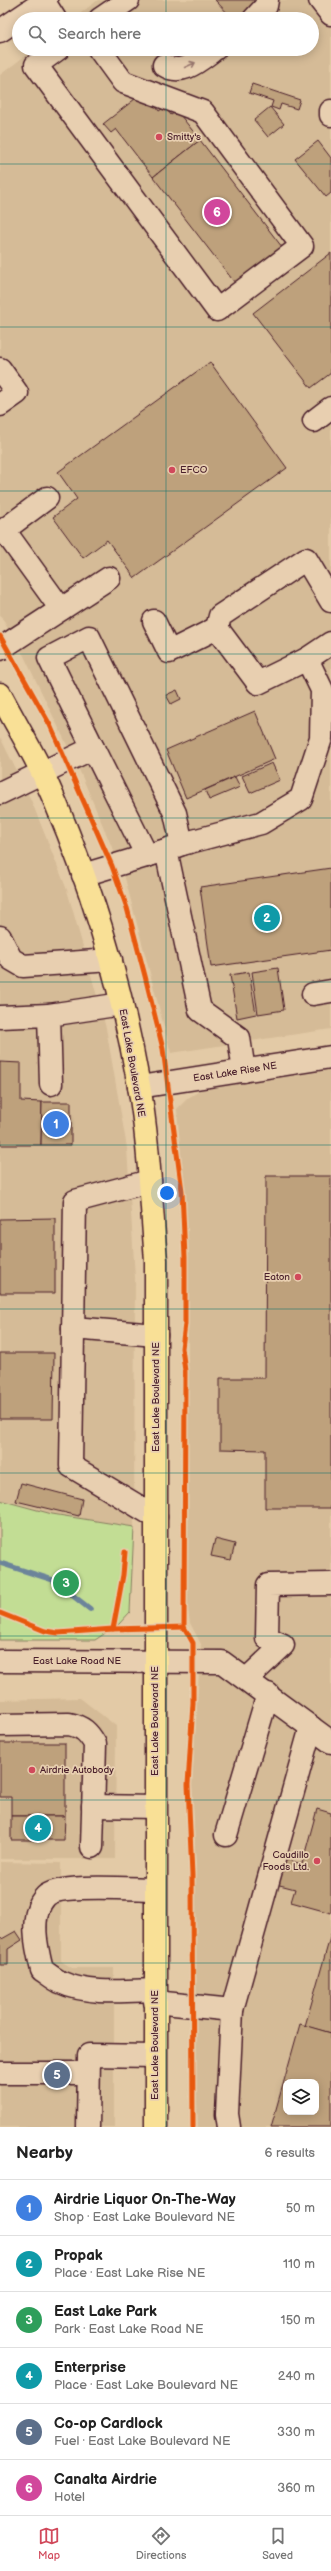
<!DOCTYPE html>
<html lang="en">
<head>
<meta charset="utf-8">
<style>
  body { margin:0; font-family:"Balsamiq Sans",sans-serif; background:#f2f2f2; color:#222 }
  .controls { position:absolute; right:12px; bottom:12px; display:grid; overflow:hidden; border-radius:8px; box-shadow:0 2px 10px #0003 }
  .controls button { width:36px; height:36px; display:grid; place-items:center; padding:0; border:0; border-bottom:1px solid #e0e0e0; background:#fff; color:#222; font:20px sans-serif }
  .you { position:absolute; left:167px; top:1193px; width:14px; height:14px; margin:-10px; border:3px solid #fff; border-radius:50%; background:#1a73e8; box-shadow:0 0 0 6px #1a73e833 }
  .badge { display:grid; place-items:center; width:26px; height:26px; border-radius:50%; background:#d1495b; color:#fff; font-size:13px; font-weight:700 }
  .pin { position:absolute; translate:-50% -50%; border:2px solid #fff; box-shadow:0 1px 4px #0006 }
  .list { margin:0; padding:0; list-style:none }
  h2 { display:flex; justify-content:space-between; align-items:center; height:52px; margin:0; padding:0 16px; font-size:17px }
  h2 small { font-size:13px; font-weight:400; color:#767676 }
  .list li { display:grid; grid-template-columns:26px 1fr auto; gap:12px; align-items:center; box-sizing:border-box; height:56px; padding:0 16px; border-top:1px solid #e0e0e0 }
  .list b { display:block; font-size:15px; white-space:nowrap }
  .list p { margin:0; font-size:13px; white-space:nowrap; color:#767676 }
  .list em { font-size:13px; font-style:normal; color:#767676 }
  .icon { flex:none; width:22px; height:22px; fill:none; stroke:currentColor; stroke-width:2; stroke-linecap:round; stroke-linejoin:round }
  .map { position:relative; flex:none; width:331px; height:2127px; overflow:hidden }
  .search { position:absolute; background:#fff; box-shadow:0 2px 10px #0003; left:12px; right:12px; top:12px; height:44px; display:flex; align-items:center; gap:10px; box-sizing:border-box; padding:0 14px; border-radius:22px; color:#767676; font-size:15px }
  .sheet { height:388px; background:#fff }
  nav { display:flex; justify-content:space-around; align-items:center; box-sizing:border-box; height:56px; border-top:1px solid #e0e0e0; background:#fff; font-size:11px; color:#767676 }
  nav a { display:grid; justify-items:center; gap:2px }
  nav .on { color:#d1495b }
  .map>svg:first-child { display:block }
  .built { fill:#d5bb97; fill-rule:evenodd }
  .green { fill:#c2dd94; stroke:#867e60 }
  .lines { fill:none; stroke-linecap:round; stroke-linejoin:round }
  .stream { stroke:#6c849a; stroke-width:5.5 }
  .building { fill:#bea17b; stroke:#4a1f2b; fill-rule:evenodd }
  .minor-casing { stroke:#4a1f2b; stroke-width:25 }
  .major-casing { stroke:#4a1f2b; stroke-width:25 }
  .minor { stroke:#e8cfb0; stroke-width:22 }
  .major { stroke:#f9e096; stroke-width:22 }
  .cycleway-casing { stroke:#e8cfb0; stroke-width:8 }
  .cycleway { stroke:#e8590c; stroke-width:5 }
  .oneway { stroke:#99776e }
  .grid { fill:none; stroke:#0f766e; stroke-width:1; stroke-opacity:0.55 }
  .poi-dot { fill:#d1495b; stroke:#e8cfb0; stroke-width:1.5 }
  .labels { text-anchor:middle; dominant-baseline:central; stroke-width:3.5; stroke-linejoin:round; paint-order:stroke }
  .poi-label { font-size:10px; fill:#4a1f2b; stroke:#e8cfb0; text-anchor:start }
  .street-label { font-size:10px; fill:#4a1f2b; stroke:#e8cfb0 }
</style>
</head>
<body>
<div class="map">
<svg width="331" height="2127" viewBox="0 0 331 2127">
  <rect width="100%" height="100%" fill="#e3caa6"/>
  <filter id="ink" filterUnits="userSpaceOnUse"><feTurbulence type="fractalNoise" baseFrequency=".025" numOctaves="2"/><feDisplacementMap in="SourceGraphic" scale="8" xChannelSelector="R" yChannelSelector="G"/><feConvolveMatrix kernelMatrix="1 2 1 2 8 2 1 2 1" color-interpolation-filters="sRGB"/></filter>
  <g filter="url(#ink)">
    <g class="built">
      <polygon points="98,0 331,0 331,1029 171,1053 125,878 81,774 24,656 0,615 0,75 34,49 312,49 312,19 73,19"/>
      <polygon points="0,737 31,800 67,890 106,1028 127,1148 135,1278 134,1527 52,1514 0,1500"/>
      <path d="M331,1070V2127H198L195,2047L196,1871L192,1782L201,1644L190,1623L188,1609V1238L177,1109L188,1098L201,1090ZM286,2082H316V2112H286Z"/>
      <polygon points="80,1698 116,1726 115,1859 0,1859 0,1700"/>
      <polygon points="0,1862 61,1863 61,1961 72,1968 114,1968 114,2127 0,2127"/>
    </g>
    <polygon class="green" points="0,1500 52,1514 134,1527 130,1612 119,1624 95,1640 0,1640"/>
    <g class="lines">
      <polyline class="stream" points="0,1563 53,1580 90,1609"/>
    </g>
    <g class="building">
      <polygon points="215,0 253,0 256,4 237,19 233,19"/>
      <polygon points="252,84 300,100 297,109 281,104 279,110 271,107 273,101 249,93"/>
      <polygon points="140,95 148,105 152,101 159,111 165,107 171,115 177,111 200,140 153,177 116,129 111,133 103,124"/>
      <polygon points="270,107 284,124 268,137 254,120"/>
      <polygon points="200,140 282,247 235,283 153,177"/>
      <polygon points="318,141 331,158 331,193 326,197 295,159"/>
      <polygon points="331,253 331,373 311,388 253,313"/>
      <polygon points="210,362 287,468 135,578 107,540 83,558 53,517 77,499 58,472"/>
      <polygon points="177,690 181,699 171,704 166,695"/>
      <polygon points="255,711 275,759 186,798 166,750"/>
      <polygon points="272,763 280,780 250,793 242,776"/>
      <polygon points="235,777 240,787 209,800 205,790"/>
      <polygon points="331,868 331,950 211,967 200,887"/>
      <polygon points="278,968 284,1010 258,1014 252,972"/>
      <polygon points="249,972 256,1014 237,1018 230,975"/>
      <polygon points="0,1062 21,1063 21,1101 42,1102 41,1145 0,1145"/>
      <polygon points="42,1102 71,1102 71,1145 41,1145"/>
      <polygon points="266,1176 331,1176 331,1508 265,1508 265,1450 220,1449 220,1378 265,1378"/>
      <polygon points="55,1218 55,1293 0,1293 0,1219"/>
      <polygon points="0,1353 54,1353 53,1419 0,1419"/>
      <polygon points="21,1483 82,1499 79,1516 16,1501"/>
      <polygon points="215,1539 235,1544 231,1560 211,1556"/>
      <polygon points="0,1743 65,1743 65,1816 11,1816 11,1797 0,1797"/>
      <polygon points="317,1809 331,1813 331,1913 291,1902 295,1889 272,1883 280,1858 302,1864"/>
      <polygon points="11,1816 65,1816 64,1840 11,1840"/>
      <polygon points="16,1931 22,1940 8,1949 8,1965 0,1965 0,1940"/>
      <polygon points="331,1934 331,2033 305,2026"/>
      <path d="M300,2024L331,2033V2127H271ZM286,2082H316V2112H286Z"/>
    </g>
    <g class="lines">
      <defs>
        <g id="minor">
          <polyline points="43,0 55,19"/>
          <polyline points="320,0 331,14"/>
          <polyline points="100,19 128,0"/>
          <polyline points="254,19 266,6 267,0"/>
          <polyline points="0,31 46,0"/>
          <polyline points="58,49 36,65 217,310 302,246 203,112 123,82 99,49"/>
          <path d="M164,65C182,77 200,60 215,49"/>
          <polyline points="331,111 331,115"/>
          <polyline points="0,369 17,393 0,405"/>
          <polyline points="314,421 331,408"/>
          <polyline points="4,530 61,609"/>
          <polyline points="0,533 47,498"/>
          <polyline points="154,621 169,652 217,628 258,683 307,659 322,690 321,738 301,799 261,823 182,844"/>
          <polyline points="217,628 220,616 306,559 331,601"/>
          <polyline points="0,649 109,578"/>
          <polyline points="307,659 331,643"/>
          <polyline points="93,748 49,658 89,637 175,813 182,844 166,850"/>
          <polyline points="0,793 93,748 147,856"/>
          <polyline points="83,875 166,850 200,1010 239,1038 244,1071"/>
          <polyline points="0,937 11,959 23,966 111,960"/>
          <polyline points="313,994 331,991"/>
          <polyline points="0,1017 49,1015"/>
          <polyline points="51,1084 49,1015 122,1004"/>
          <polyline points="139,1087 331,1057"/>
          <polyline points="150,1181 75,1201 71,1466 156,1517"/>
          <polyline points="73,1328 156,1335"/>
          <polyline points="0,1661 222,1662 331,1742"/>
          <polyline points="247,1679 283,1645 267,1638 268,1585 331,1584"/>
          <path d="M0,1725L69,1724C83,1727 88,1732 95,1744L92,1847"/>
          <polyline points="93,1806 155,1807"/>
          <polyline points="226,1835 268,1694"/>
          <path d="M155,1889C134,1889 59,1883 46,1896C28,1914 37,1950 42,1970C48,1974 54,1979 60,1982C88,1995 125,1991 155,1990"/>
          <polyline points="155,2002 232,2010 311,1727"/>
          <polyline points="0,2073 88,2073"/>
          <polyline points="88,2127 89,2055 155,2056"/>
          <polyline points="229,2127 227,2114 232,2010"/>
        </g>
        <path id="major" d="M0,694C14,721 30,747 43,774C88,873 120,979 139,1086C149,1143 151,1202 156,1260V2127"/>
      </defs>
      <use href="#minor" class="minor-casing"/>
      <use href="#major" class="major-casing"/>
      <use href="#minor" class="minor"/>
      <use href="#major" class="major"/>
      <defs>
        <g id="cycleway">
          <polyline points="0,636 50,725 112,866 127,908 145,976 163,1049 182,1191 185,1257 185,1324 182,1348 185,1371 184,1627 193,1643 193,1703 188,1785 192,1875 193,2127"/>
          <polyline points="0,1613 45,1631 58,1633 113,1629 184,1627"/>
          <polyline points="113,1629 123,1575 125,1552"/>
        </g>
      </defs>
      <use href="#cycleway" class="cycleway-casing"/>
      <use href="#cycleway" class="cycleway"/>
    </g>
    <defs><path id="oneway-shaft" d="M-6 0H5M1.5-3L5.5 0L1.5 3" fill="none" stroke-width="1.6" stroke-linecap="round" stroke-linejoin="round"/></defs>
    <use class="oneway" href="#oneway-shaft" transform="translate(190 65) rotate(-24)"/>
  </g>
  <path class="grid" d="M166,0V19M166,49V2127M0,164H331M0,327H331M0,491H331M0,654H331M0,818H331M0,982H331M0,1145H331M0,1309H331M0,1473H331M0,1636H331M0,1800H331M0,1963H331"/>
  <g class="poi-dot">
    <circle cx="159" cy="137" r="4"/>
    <circle cx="172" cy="470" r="4"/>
    <circle cx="298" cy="1277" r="4"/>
    <circle cx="32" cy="1770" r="4"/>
    <circle cx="317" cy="1861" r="4"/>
  </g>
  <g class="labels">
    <g class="poi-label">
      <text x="167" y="137">Smitty's</text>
      <text x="180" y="470">EFCO</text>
      <text x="290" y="1277" text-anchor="end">Eaton</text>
      <text x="40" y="1770">Airdrie Autobody</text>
      <text x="309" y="1855" text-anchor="end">Caudillo<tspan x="309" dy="12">Foods Ltd.</tspan></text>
    </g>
    <g class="street-label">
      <text transform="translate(132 1063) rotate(80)">East Lake Boulevard NE</text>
      <text transform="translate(235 1072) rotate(-9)">East Lake Rise NE</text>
      <text transform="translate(156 1397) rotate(-90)">East Lake Boulevard NE</text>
      <text x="77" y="1661">East Lake Road NE</text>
      <text transform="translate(155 1721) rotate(-90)">East Lake Boulevard NE</text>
      <text transform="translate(155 2045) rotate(-90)">East Lake Boulevard NE</text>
    </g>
  </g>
</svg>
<div class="controls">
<button><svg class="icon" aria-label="layers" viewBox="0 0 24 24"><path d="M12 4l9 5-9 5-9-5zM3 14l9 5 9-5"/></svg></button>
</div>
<div class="you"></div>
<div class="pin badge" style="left:56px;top:1124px;background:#3f7fe0">1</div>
<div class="pin badge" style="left:267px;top:918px;background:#0f9aa8">2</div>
<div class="pin badge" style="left:66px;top:1583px;background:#2e9e5b">3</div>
<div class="pin badge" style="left:38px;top:1828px;background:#0f9aa8">4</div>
<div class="pin badge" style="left:57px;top:2075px;background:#5c6f8a">5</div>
<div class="pin badge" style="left:217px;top:212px;background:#d1479c">6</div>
<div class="search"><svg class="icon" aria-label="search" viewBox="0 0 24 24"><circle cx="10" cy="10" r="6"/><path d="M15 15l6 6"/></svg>Search here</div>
</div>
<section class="sheet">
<h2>Nearby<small>6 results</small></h2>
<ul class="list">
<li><span class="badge" style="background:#3f7fe0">1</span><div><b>Airdrie Liquor On-The-Way</b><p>Shop · East Lake Boulevard NE</p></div><em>50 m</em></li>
<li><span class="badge" style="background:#0f9aa8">2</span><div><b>Propak</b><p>Place · East Lake Rise NE</p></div><em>110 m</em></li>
<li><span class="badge" style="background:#2e9e5b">3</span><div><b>East Lake Park</b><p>Park · East Lake Road NE</p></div><em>150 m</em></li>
<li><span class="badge" style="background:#0f9aa8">4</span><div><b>Enterprise</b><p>Place · East Lake Boulevard NE</p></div><em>240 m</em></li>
<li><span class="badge" style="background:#5c6f8a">5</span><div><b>Co-op Cardlock</b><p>Fuel · East Lake Boulevard NE</p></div><em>330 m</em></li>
<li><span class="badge" style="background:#d1479c">6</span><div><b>Canalta Airdrie</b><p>Hotel</p></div><em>360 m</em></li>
</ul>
</section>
<nav>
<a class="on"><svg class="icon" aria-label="map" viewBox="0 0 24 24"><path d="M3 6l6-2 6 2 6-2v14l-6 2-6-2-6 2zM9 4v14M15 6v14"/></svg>Map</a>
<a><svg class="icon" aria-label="directions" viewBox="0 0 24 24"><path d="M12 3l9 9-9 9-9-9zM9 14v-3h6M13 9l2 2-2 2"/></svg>Directions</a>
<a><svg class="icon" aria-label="saved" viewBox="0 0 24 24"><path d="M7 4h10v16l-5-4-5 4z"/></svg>Saved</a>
</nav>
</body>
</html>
